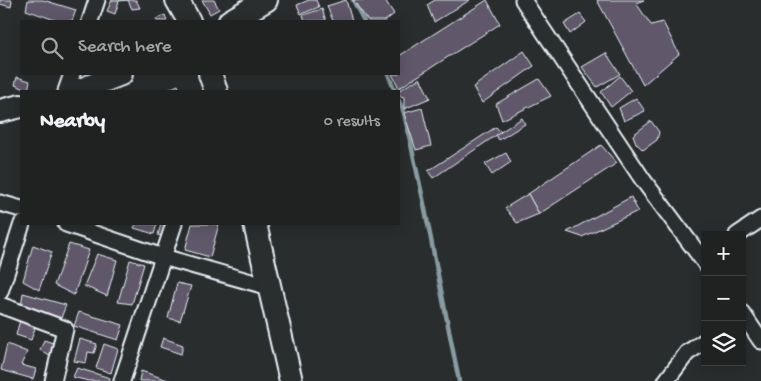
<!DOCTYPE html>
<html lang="en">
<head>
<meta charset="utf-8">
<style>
  body { margin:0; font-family:"Gochi Hand",sans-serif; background:#282a2a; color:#f1f3f6 }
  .controls { position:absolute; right:15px; bottom:15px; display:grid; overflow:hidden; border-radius:0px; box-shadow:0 2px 12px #0003 }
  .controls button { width:45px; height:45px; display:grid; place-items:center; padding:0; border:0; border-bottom:1px solid #3d3f40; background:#202222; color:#f1f3f6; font:25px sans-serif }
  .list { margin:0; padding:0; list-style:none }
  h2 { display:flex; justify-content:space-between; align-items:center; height:65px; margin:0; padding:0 20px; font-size:21px }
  h2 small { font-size:16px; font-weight:400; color:#a2a4a5 }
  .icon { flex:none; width:28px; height:28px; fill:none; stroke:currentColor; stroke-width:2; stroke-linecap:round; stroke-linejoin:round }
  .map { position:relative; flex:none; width:761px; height:381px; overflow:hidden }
  .search { position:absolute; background:#202222; box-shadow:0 2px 12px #0003; left:20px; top:20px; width:380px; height:55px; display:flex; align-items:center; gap:12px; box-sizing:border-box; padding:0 18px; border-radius:0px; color:#a2a4a5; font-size:19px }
  .panel { position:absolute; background:#202222; box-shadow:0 2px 12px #0003; left:20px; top:90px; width:380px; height:135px; border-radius:0px }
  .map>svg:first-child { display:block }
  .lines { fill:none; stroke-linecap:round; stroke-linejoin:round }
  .stream { stroke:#879ca3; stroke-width:4.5 }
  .building { fill:#60596b; stroke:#e8f1f8 }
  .street-casing { stroke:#e8f1f8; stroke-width:19 }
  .secondary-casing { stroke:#e8f1f8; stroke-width:26 }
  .street { stroke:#2a2d2e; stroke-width:15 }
  .secondary { stroke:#2a2d2e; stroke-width:22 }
</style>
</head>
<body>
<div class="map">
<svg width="761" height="381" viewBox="0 0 761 381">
  <rect width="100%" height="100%" fill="#2a2d2e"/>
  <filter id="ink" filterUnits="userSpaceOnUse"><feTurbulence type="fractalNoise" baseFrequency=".02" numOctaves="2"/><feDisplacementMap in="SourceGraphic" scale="10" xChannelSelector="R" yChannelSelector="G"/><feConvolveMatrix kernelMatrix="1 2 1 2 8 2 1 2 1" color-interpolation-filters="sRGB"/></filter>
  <g filter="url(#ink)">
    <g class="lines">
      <g class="stream">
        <polyline points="353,0 364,21"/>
        <polyline points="388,74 395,91"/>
        <polyline points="399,101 404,113 423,199 459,381"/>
      </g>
    </g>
    <g class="building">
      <polygon points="0,0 12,0 11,7 0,4"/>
      <polygon points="28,0 43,0 76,10 72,21 58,21 26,10"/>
      <polygon points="112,0 136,0 140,8 132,9 128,0 119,1 115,14 107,11"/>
      <polygon points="202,0 214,0 219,9 210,14"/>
      <polygon points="309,0 316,0 319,7 301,14 297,5"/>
      <polygon points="346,0 352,21 333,21 327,6"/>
      <polygon points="353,0 385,0 394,14 385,21 368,21"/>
      <polygon points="435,0 470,0 434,22 427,5"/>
      <polygon points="487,0 500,24 399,88 392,74 399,74 399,56"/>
      <polygon points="597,0 644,0 636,3 651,25 663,22 679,54 643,85"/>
      <polygon points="322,9 326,21 305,21 303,15"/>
      <polygon points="580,14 586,22 570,34 564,24"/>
      <polygon points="165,15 167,21 157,21 156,19"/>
      <polygon points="524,51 534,66 482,103 473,87"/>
      <polygon points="606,53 620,74 597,87 582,67"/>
      <polygon points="620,76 631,91 611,107 601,92"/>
      <polygon points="17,77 30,81 28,90 15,85"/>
      <polygon points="420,78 430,98 404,109 404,97 400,96 398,91"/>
      <polygon points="539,79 551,96 502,120 496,104"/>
      <polygon points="178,85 180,91 165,91"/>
      <polygon points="636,98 645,111 624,121 619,108"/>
      <polygon points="422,108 431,146 416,150 404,113"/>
      <polygon points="522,118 525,124 499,140 496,135"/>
      <polygon points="651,121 659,132 657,140 643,150 636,143 633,135"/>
      <polygon points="496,127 501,132 433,178 428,171"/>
      <polygon points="601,145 617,163 539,214 528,194"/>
      <polygon points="506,153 511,162 492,175 485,164"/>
      <polygon points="528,194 539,214 517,223 505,208"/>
      <polygon points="631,197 638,211 582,237 567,232"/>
      <polygon points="136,224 157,224 154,234 134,228"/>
      <polygon points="161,224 168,224 164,237 158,235"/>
      <polygon points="192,224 219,224 210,257 185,250"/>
      <polygon points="69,244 89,250 74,295 54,285"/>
      <polygon points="33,245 52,252 39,290 23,281"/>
      <polygon points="97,254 117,260 107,296 84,286"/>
      <polygon points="130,260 144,264 132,304 118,302"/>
      <polygon points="177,283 191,286 180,321 168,318"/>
      <polygon points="23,293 66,305 59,323 21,308"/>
      <polygon points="79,312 123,325 118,340 74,326"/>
      <polygon points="20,320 36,325 31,340 16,335"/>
      <polygon points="163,338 183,345 181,354 160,347"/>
      <polygon points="80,339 97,344 94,353 88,352 86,363 74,361"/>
      <polygon points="44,340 56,344 51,357 40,350"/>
      <polygon points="7,344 27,352 21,365 36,369 33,379 1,370"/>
      <polygon points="104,344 118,349 111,373 96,368"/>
      <polygon points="77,368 110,378 109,381 88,381 73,377"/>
      <polygon points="141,371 171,381 139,381"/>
    </g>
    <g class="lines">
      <defs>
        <g id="street">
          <polyline points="523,0 643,180 705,263"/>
          <polyline points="90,21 97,0"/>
          <polyline points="66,91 72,74"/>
          <polyline points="0,203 21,209"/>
          <polyline points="66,224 163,257 269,287"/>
          <polyline points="737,235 761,219"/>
          <polyline points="0,292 22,224"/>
          <polyline points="0,305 65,329 53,381"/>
          <polyline points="742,313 761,341"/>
          <polyline points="122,381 174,224"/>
          <polyline points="666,381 687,353 705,341"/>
        </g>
        <g id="secondary">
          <polyline points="177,0 189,21"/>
          <polyline points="230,21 266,0"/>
          <polyline points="210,74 216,91"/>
          <polyline points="78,91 121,74"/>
          <polyline points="0,111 21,106"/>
          <polyline points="255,224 291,381"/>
        </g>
      </defs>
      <use href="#street" class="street-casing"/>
      <use href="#secondary" class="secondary-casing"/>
      <use href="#street" class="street"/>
      <use href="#secondary" class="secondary"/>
    </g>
  </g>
</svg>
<div class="controls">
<button>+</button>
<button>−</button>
<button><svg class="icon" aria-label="layers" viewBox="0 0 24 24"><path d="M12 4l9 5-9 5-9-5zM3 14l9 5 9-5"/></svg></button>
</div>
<div class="search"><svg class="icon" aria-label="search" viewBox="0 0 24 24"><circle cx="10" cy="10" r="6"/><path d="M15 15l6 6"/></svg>Search here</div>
<section class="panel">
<h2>Nearby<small>0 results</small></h2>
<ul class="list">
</ul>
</section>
</div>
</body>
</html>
